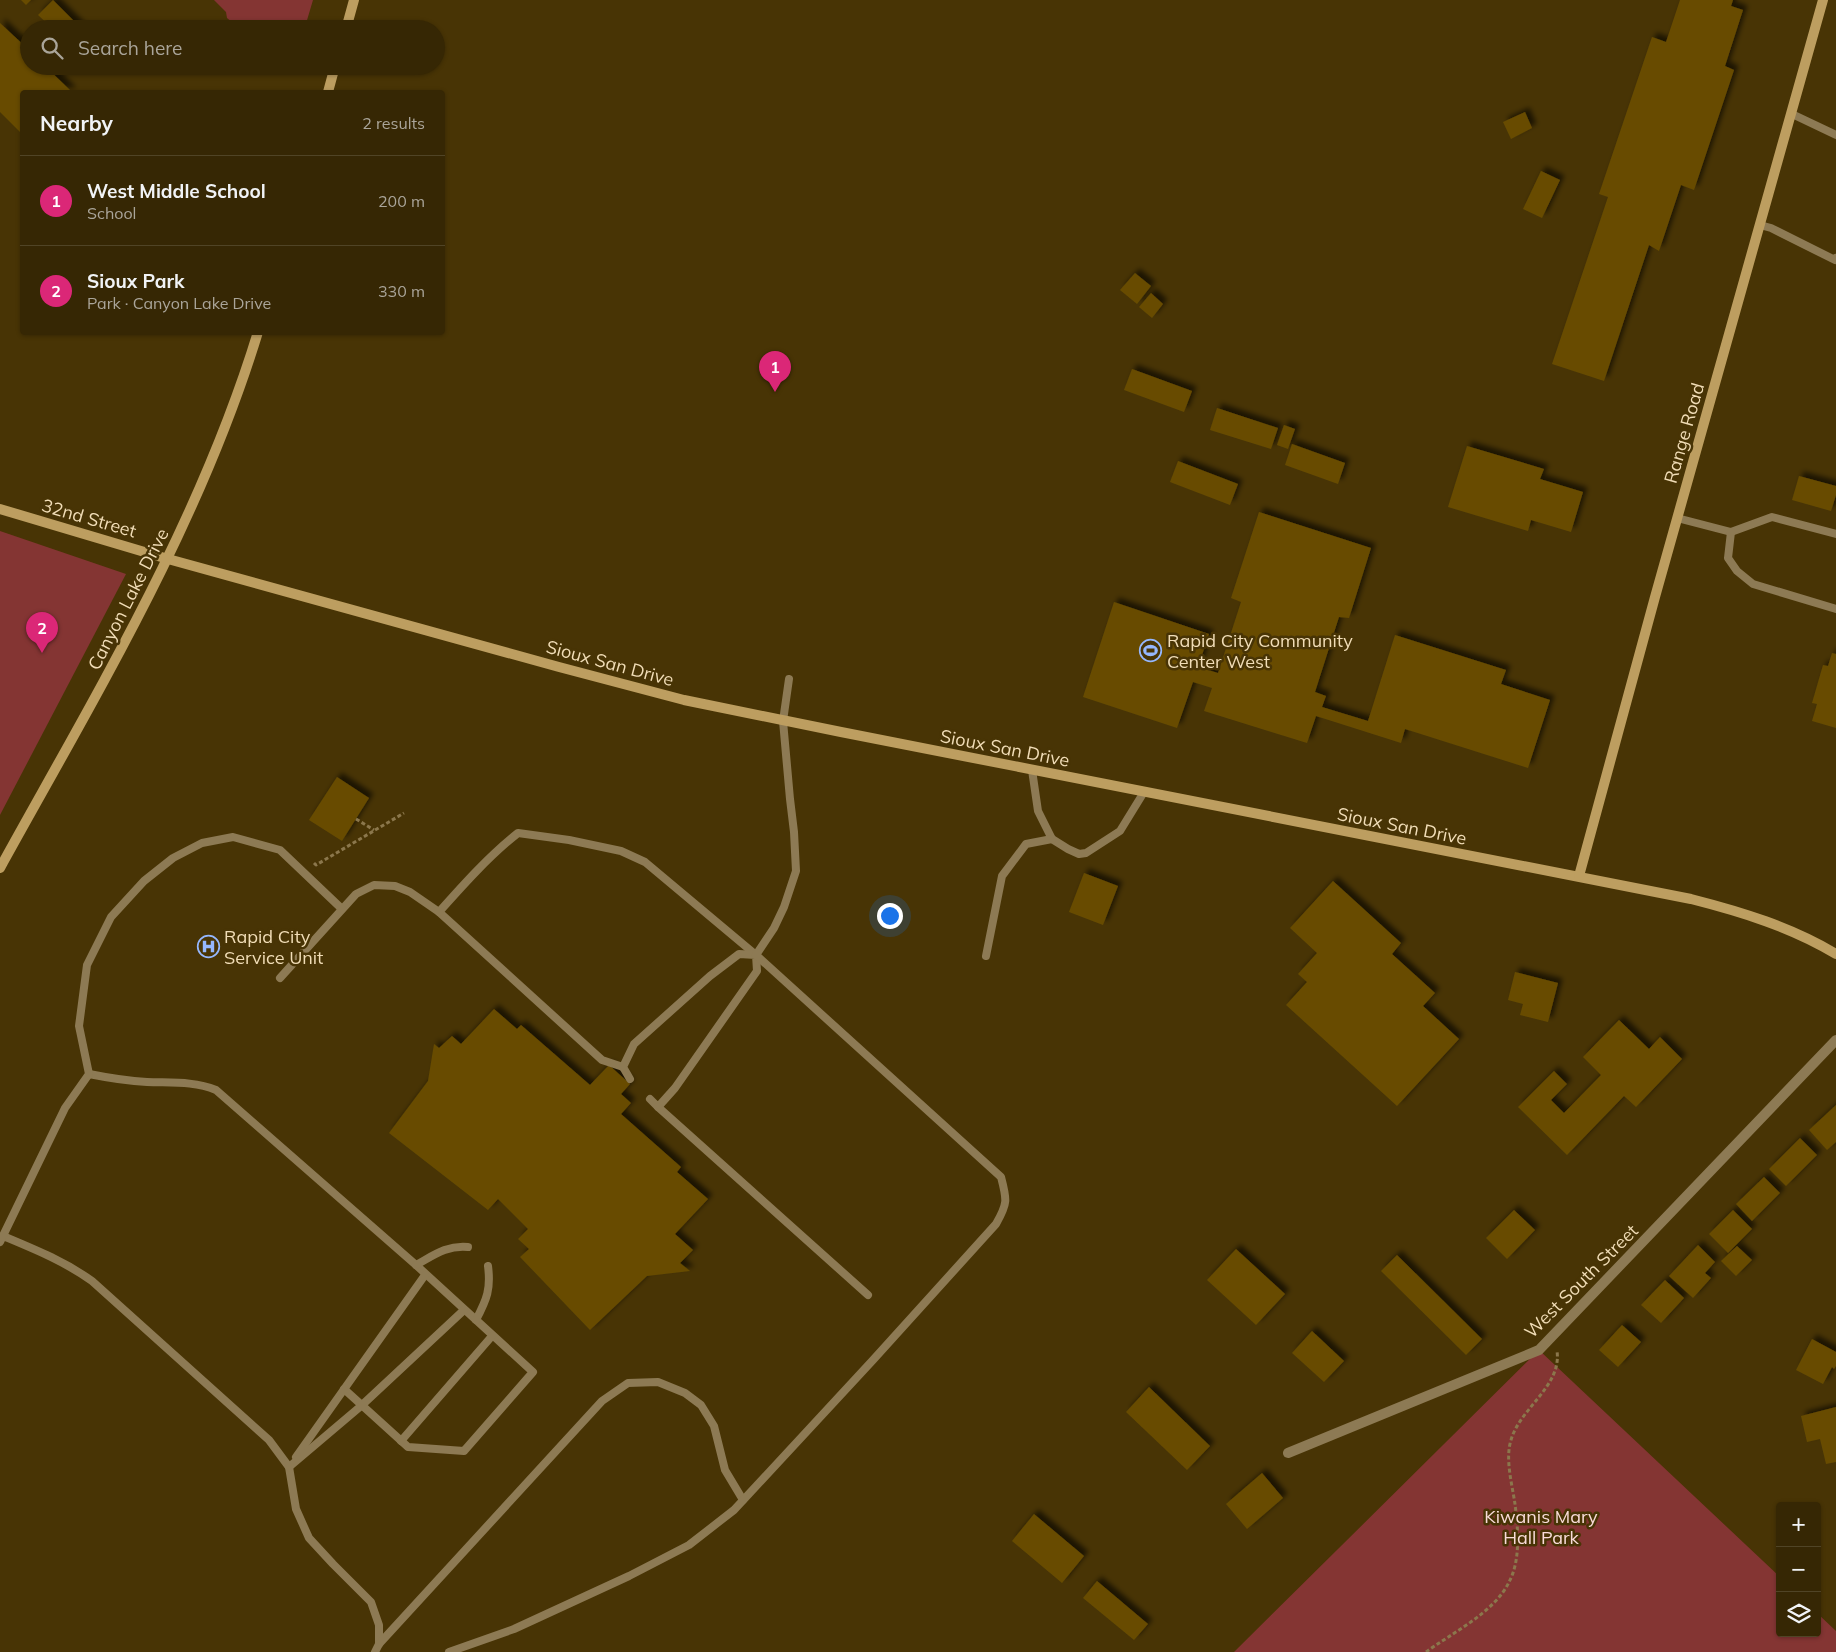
<!DOCTYPE html>
<html lang="en">
<head>
<meta charset="utf-8">
<style>
  body { margin:0; font-family:Mulish,sans-serif; background:#413313; color:#f1f3f6 }
  .controls { position:absolute; right:15px; bottom:15px; display:grid; overflow:hidden; border-radius:5px; box-shadow:0 1px 4px #0004 }
  .controls button { width:45px; height:45px; display:grid; place-items:center; padding:0; border:0; border-bottom:1px solid #504426; background:#362704; color:#f1f3f6; font:25px sans-serif }
  .you { position:absolute; left:889px; top:915px; width:18px; height:18px; margin:-12px; border:4px solid #fff; border-radius:50%; background:#1a73e8; box-shadow:0 0 0 8px #1a73e833 }
  .badge { display:grid; place-items:center; width:32px; height:32px; border-radius:50%; background:#db2777; color:#fff; font-size:16px; font-weight:700 }
  .pin { position:absolute; translate:-50% -41px; filter:drop-shadow(0 1px 2px #0008) }
  .pin::after { content:''; position:absolute; top:26px; width:18px; height:15px; background:inherit; clip-path:polygon(0 0,100% 0,50% 100%) }
  .list { margin:0; padding:0; list-style:none }
  h2 { display:flex; justify-content:space-between; align-items:center; height:65px; margin:0; padding:0 20px; font-size:21px }
  h2 small { font-size:16px; font-weight:400; color:#aaa59a }
  .list li { display:grid; grid-template-columns:32px 1fr auto; gap:15px; align-items:center; box-sizing:border-box; height:90px; padding:0 20px; border-top:1px solid #504426 }
  .list b { display:block; font-size:19px; white-space:nowrap }
  .list p { margin:0; font-size:16px; white-space:nowrap; color:#aaa59a }
  .list em { font-size:16px; font-style:normal; color:#aaa59a }
  .icon { flex:none; width:28px; height:28px; fill:none; stroke:currentColor; stroke-width:2; stroke-linecap:round; stroke-linejoin:round }
  .map { position:relative; flex:none; width:1836px; height:1652px; overflow:hidden }
  .search { position:absolute; background:#362704; box-shadow:0 1px 4px #0004; left:20px; top:20px; width:425px; height:55px; display:flex; align-items:center; gap:12px; box-sizing:border-box; padding:0 18px; border-radius:28px; color:#aaa59a; font-size:19px }
  .panel { position:absolute; background:#362704; box-shadow:0 1px 4px #0004; left:20px; top:90px; width:425px; height:245px; border-radius:5px }
  .map>svg:first-child { display:block }
  .green { fill:#843533 }
  .building { fill:#674c03; filter:url(#shadow) }
  .lines { fill:none; stroke-linecap:round; stroke-linejoin:round }
  .path { stroke:#8b774c; stroke-width:3; stroke-dasharray:4 2.5; stroke-linecap:butt }
  .lane { stroke:#8d7a54; stroke-width:8 }
  .street { stroke:#8d7a54; stroke-width:10 }
  .secondary { stroke:#bd9e60; stroke-width:10 }
  .labels { text-anchor:middle; dominant-baseline:central; stroke-width:5; stroke-linejoin:round; paint-order:stroke }
  .street-label { font-size:18px; fill:#f1ddb7; stroke:#483405 }
  .poi-label { font-size:18px; fill:#f1ddb7; stroke:#483405; text-anchor:start }
  .park-label { font-size:18px; fill:#f9dcd9; stroke:#483405 }
</style>
</head>
<body>
<div class="map">
<svg width="1836" height="1652" viewBox="0 0 1836 1652">
  <defs>
    <filter id="shadow"><feDropShadow dx="4.5" dy="-4.5" stdDeviation="2.5" flood-color="#0009"/></filter>
  </defs>
  <rect width="100%" height="100%" fill="#483405"/>
  <g class="green">
    <polygon points="214,0 313,0 305,27 300,29 240,29 227,18 226,12"/>
    <polygon points="0,531 126,574 0,815"/>
    <polygon points="1539,1350 1780,1577 1780,1633 1817,1633 1817,1613 1836,1631 1836,1652 1234,1652"/>
  </g>
  <g class="building">
    <polygon points="21,0 31,0 26,5"/>
    <polygon points="53,0 82,29 53,29 38,15"/>
    <polygon points="1680,0 1733,0 1731,6 1743,10 1725,66 1734,70 1694,190 1681,185 1659,251 1649,245 1604,381 1552,364 1608,197 1599,194 1652,37 1666,42"/>
    <polygon points="0,23 29,50 29,66 45,66 72,92 22,92 22,134 0,112"/>
    <polygon points="1525,112 1532,128 1511,139 1503,122"/>
    <polygon points="1541,171 1560,180 1542,218 1523,209"/>
    <polygon points="1135,273 1151,286 1137,304 1120,290"/>
    <polygon points="1151,293 1163,304 1152,318 1139,307"/>
    <polygon points="1132,369 1192,391 1184,412 1124,390"/>
    <polygon points="1217,408 1278,428 1271,449 1210,430"/>
    <polygon points="1284,425 1295,429 1288,449 1277,445"/>
    <polygon points="1292,444 1345,463 1338,484 1285,465"/>
    <polygon points="1467,446 1544,469 1540,479 1583,492 1571,532 1531,520 1528,531 1448,507"/>
    <polygon points="1178,461 1238,484 1230,505 1170,482"/>
    <polygon points="1799,476 1836,486 1836,495 1831,511 1792,500"/>
    <polygon points="1259,512 1371,548 1349,618 1339,617 1315,692 1326,696 1322,707 1368,721 1395,635 1506,670 1501,684 1550,700 1528,768 1405,729 1401,743 1316,716 1307,743 1204,711 1212,688 1193,682 1177,728 1083,697 1114,602 1209,634 1198,667 1218,673 1241,602 1231,598"/>
    <polygon points="1832,653 1836,654 1836,728 1812,721 1817,704 1812,703 1823,665 1828,666"/>
    <polygon points="337,777 369,798 342,841 309,820"/>
    <polygon points="1084,873 1118,886 1103,925 1069,912"/>
    <polygon points="1333,881 1401,943 1392,954 1435,993 1423,1006 1459,1039 1397,1106 1286,1005 1307,982 1298,974 1317,953 1290,928"/>
    <polygon points="1515,972 1558,983 1548,1022 1520,1015 1523,1004 1508,1000"/>
    <polygon points="494,1009 517,1029 521,1025 590,1085 609,1065 630,1084 621,1094 631,1103 621,1114 681,1167 677,1172 708,1199 675,1234 693,1250 680,1263 690,1271 647,1276 590,1330 520,1257 529,1249 518,1239 528,1229 498,1199 488,1210 389,1133 428,1081 434,1044 439,1048 452,1036 461,1044"/>
    <polygon points="1619,1020 1649,1049 1660,1037 1682,1059 1636,1107 1624,1096 1567,1155 1518,1107 1554,1071 1567,1084 1551,1100 1564,1113 1601,1075 1583,1057"/>
    <polygon points="1836,1105 1836,1142 1827,1150 1809,1130"/>
    <polygon points="1800,1138 1817,1155 1786,1186 1769,1169"/>
    <polygon points="1764,1177 1780,1193 1752,1221 1736,1204"/>
    <polygon points="1514,1210 1535,1230 1507,1259 1486,1238"/>
    <polygon points="1733,1210 1752,1229 1728,1253 1709,1234"/>
    <polygon points="1698,1245 1715,1262 1705,1273 1711,1278 1693,1298 1669,1276"/>
    <polygon points="1737,1246 1752,1260 1736,1276 1721,1261"/>
    <polygon points="1236,1249 1285,1294 1256,1325 1207,1280"/>
    <polygon points="1397,1255 1482,1339 1466,1355 1381,1271"/>
    <polygon points="1665,1280 1684,1298 1661,1323 1641,1305"/>
    <polygon points="1622,1325 1641,1342 1618,1367 1599,1350"/>
    <polygon points="1312,1331 1344,1361 1324,1382 1292,1353"/>
    <polygon points="1812,1339 1836,1352 1836,1366 1834,1369 1832,1367 1823,1384 1796,1370"/>
    <polygon points="1149,1387 1210,1446 1187,1470 1126,1412"/>
    <polygon points="1836,1407 1836,1462 1826,1464 1820,1439 1807,1442 1801,1416"/>
    <polygon points="1262,1473 1283,1498 1247,1529 1226,1504"/>
    <polygon points="1034,1514 1084,1556 1062,1583 1012,1541"/>
    <polygon points="1097,1581 1148,1624 1134,1640 1083,1598"/>
  </g>
  <g class="lines">
    <g class="path">
      <polyline points="356,819 374,830"/>
      <polyline points="314,863 316,865 404,813"/>
      <path d="M1426,1652C1452,1633 1495,1612 1509,1582C1521,1560 1518,1528 1515,1504C1512,1484 1505,1459 1511,1440C1520,1408 1562,1386 1557,1351"/>
    </g>
    <g class="lane">
      <polyline points="1792,114 1836,135"/>
      <polyline points="1760,225 1771,228 1835,260 1836,258"/>
      <polyline points="1677,518 1731,532 1772,517 1836,534"/>
      <polyline points="1731,532 1728,558 1737,571 1753,584 1836,609"/>
      <polyline points="1032,770 1038,811 1052,839 1068,849 1079,854 1086,853 1120,831 1144,792"/>
      <polyline points="439,912 602,1060 623,1067"/>
      <polyline points="986,956 1002,876 1026,844 1052,839"/>
      <path d="M280,978L356,894L374,885L395,886L410,892L439,912C464,884 489,856 518,833L569,840L621,851L645,862L756,955"/>
      <path d="M89,1074C109,1078 128,1081 147,1082C171,1083 194,1081 216,1090L416,1265L533,1372L464,1451L408,1447L344,1389"/>
      <polyline points="630,1079 623,1067 634,1044 710,976 739,954 756,955 757,971 675,1088 658,1107 650,1099"/>
      <polyline points="658,1107 868,1295"/>
      <path d="M3,1236C34,1249 64,1261 92,1281L269,1440L289,1467L296,1509L309,1538L333,1564L371,1602L379,1625V1644"/>
      <polyline points="0,1242 65,1108 89,1074 79,1026 87,965 111,917 144,881 173,858 202,843 233,837 280,850 342,909"/>
      <path d="M416,1265C434,1255 447,1245 468,1247"/>
      <path d="M476,1320C487,1299 491,1289 488,1266"/>
      <polyline points="401,1441 492,1336"/>
      <polyline points="296,1457 425,1275"/>
      <polyline points="289,1467 361,1406 464,1310"/>
      <polyline points="375,1652 379,1644 602,1401 628,1383 658,1382 685,1393 701,1405 714,1426 725,1470 743,1500"/>
      <path d="M449,1652L514,1629L629,1576L689,1545L734,1510L873,1360L996,1224C1008,1203 1007,1200 1001,1177L756,955L774,928L784,907L796,871L794,832L790,799L783,721L789,679"/>
    </g>
    <polyline class="street" points="1288,1453 1539,1350 1836,1040"/>
    <g class="secondary">
      <polyline points="346,29 354,0"/>
      <polyline points="328,92 335,66"/>
      <path d="M0,509L168,559L559,667L684,700L841,732L1691,899C1742,912 1791,927 1836,954"/>
      <path d="M0,868C96,694 199,525 258,332"/>
      <polyline points="1579,876 1655,597 1823,0"/>
    </g>
  </g>
  <defs>
    <symbol id="stadium-ring" viewBox="-11 -11 22 22"><circle r="9.5" fill="#483405" stroke="#95b7fd" stroke-width="1.5"/><path d="M0-5a6.5 5 0 1 0 0 10a6.5 5 0 1 0 0-10ZM-3.5-1.8h7v3.6h-7Z" fill="#95b7fd"/></symbol>
    <symbol id="hospital-ring" viewBox="-11 -11 22 22"><circle r="9.5" fill="#483405" stroke="#95b7fd" stroke-width="1.5"/><path d="M-5-5h3v3.5h4V-5h3V5h-3V1.5h-4V5h-3Z" fill="#95b7fd"/></symbol>
  </defs>
  <g fill-rule="evenodd">
    <use href="#stadium-ring" x="1138" y="638" width="25" height="25"/>
    <use href="#hospital-ring" x="196" y="934" width="25" height="25"/>
  </g>
  <g class="labels">
    <g class="street-label">
      <text transform="translate(1684 433) rotate(-74)">Range Road</text>
      <text transform="translate(89 518) rotate(16)">32nd Street</text>
      <text transform="translate(128 599) rotate(-63)">Canyon Lake Drive</text>
      <text transform="translate(610 663) rotate(15)">Sioux San Drive</text>
      <text transform="translate(1005 748) rotate(11)">Sioux San Drive</text>
      <text transform="translate(1402 826) rotate(11)">Sioux San Drive</text>
      <text transform="translate(1581 1281) rotate(-45)">West South Street</text>
    </g>
    <g class="poi-label">
      <text x="1167" y="640">Rapid City Community<tspan x="1167" dy="21">Center West</tspan></text>
      <text x="224" y="936">Rapid City<tspan x="224" dy="21">Service Unit</tspan></text>
    </g>
    <g class="park-label">
      <text x="1541" y="1516">Kiwanis Mary<tspan x="1541" dy="21">Hall Park</tspan></text>
    </g>
  </g>
</svg>
<div class="controls">
<button>+</button>
<button>−</button>
<button><svg class="icon" aria-label="layers" viewBox="0 0 24 24"><path d="M12 4l9 5-9 5-9-5zM3 14l9 5 9-5"/></svg></button>
</div>
<div class="you"></div>
<div class="pin badge" style="left:775px;top:392px">1</div>
<div class="pin badge" style="left:42px;top:653px">2</div>
<div class="search"><svg class="icon" aria-label="search" viewBox="0 0 24 24"><circle cx="10" cy="10" r="6"/><path d="M15 15l6 6"/></svg>Search here</div>
<section class="panel">
<h2>Nearby<small>2 results</small></h2>
<ul class="list">
<li><span class="badge">1</span><div><b>West Middle School</b><p>School</p></div><em>200 m</em></li>
<li><span class="badge">2</span><div><b>Sioux Park</b><p>Park · Canyon Lake Drive</p></div><em>330 m</em></li>
</ul>
</section>
</div>
</body>
</html>
